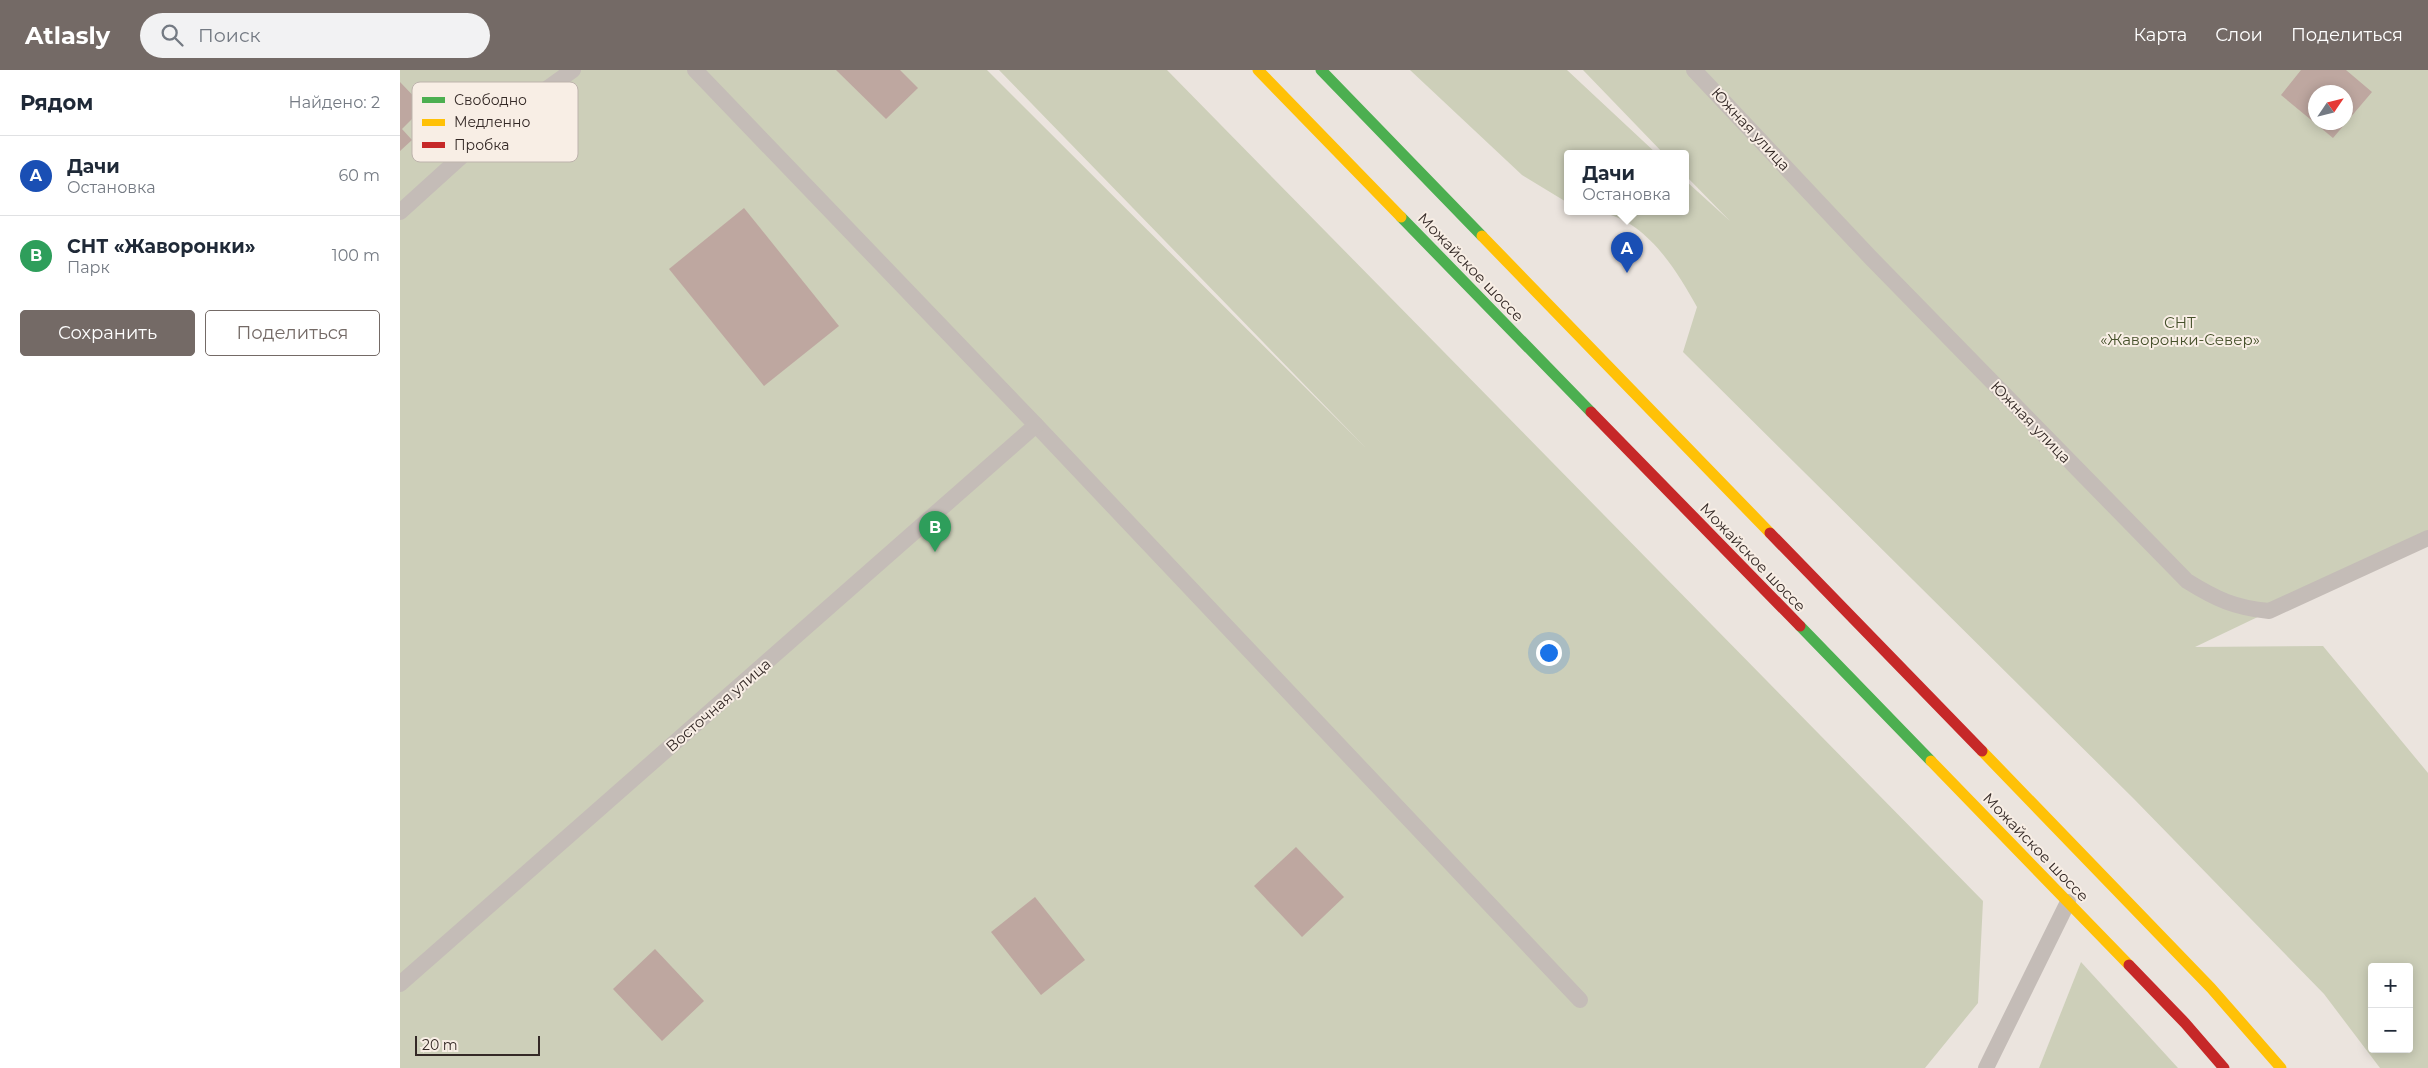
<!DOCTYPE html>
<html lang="ru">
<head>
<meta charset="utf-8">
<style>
  body { margin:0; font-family:Montserrat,sans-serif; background:#f2f2f3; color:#1f2937 }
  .controls { position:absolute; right:15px; bottom:15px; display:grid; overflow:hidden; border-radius:5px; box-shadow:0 2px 12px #0003 }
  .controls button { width:45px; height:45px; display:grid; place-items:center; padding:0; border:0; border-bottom:1px solid #e0e1e3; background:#fff; color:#1f2937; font:25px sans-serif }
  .compass { position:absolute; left:1908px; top:15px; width:45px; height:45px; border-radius:50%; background:#fff; box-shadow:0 2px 12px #0003; rotate:55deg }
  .scale { position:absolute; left:15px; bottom:12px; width:125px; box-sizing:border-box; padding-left:5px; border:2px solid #342926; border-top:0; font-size:14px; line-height:18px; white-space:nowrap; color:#342926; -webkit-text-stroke:4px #f8eee5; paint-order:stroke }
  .you { position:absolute; left:1148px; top:582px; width:18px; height:18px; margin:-12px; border:4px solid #fff; border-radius:50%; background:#1a73e8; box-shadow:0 0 0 8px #1a73e833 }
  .badge { display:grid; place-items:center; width:32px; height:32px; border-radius:50%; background:#746a66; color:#fff; font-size:16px; font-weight:700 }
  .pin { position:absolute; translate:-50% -41px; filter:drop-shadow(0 1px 2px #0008) }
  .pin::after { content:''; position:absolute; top:26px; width:18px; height:15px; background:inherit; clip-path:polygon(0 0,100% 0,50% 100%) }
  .popup { position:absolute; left:1164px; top:80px; width:125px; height:65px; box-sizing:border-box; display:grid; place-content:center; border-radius:5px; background:#fff; filter:drop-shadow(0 1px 4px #0005); font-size:16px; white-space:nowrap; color:#747a83 }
  .popup b { font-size:19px; color:#1f2937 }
  .popup::after { content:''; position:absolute; left:50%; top:100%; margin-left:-10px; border:10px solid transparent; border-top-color:#fff }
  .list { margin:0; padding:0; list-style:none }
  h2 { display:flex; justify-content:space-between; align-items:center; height:65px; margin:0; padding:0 20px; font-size:21px }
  h2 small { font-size:16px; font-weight:400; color:#747a83 }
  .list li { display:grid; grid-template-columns:32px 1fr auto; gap:15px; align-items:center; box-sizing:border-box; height:80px; padding:0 20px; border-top:1px solid #e0e1e3 }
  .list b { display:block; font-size:19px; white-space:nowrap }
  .list p { margin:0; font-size:16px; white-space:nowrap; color:#747a83 }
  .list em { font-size:16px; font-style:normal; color:#747a83 }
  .actions { display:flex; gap:10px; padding:15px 20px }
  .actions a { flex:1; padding:11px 0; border:1px solid #746a66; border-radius:5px; text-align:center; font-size:18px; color:#746a66 }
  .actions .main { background:#746a66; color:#fff }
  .icon { flex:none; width:28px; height:28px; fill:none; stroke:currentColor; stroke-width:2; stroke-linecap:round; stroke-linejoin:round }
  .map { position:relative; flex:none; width:2028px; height:998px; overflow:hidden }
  header { display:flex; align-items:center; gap:30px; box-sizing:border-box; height:70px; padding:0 25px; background:#746a66; color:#fff }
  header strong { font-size:24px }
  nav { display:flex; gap:28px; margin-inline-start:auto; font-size:18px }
  .search { width:350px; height:45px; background:#f2f2f3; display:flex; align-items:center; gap:12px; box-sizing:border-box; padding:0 18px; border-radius:28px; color:#747a83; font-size:19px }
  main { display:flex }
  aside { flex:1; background:#fff }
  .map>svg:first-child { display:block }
  .green { fill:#cdcfb9; fill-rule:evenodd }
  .building { fill:#bea7a0; fill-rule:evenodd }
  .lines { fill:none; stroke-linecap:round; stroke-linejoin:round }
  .lane { stroke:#c4bcb7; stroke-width:16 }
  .fast { stroke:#4caf50; stroke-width:11 }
  .slow { stroke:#ffc107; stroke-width:11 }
  .jam { stroke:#c62828; stroke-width:11 }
  .labels { text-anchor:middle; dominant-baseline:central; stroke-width:4; stroke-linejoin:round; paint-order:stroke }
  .street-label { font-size:15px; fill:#342926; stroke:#f8eee5 }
  .park-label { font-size:15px; fill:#46512b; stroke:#f8eee5 }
  .key { fill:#f8eee5; stroke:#bdb3ac; stroke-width:1 }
  .key-label { font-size:14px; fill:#342926 }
</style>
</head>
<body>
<header>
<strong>Atlasly</strong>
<div class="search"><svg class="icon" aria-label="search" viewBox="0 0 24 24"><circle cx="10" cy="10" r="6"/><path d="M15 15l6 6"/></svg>Поиск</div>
<nav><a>Карта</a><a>Слои</a><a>Поделиться</a></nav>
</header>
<main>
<aside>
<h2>Рядом<small>Найдено: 2</small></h2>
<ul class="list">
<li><span class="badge" style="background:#1a4fb4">A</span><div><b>Дачи</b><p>Остановка</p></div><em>60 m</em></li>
<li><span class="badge" style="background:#2e9e5b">B</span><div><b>СНТ «Жаворонки»</b><p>Парк</p></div><em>100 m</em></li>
</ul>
<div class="actions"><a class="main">Сохранить</a><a>Поделиться</a></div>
</aside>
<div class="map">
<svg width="2028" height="998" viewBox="0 0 2028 998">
  <rect width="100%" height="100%" fill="#ebe4de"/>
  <g class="green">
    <polygon points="0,0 587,0 965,377 599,0 767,0 1583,831 1578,933 1525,998 0,998"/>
    <polygon points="1010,0 1167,0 1257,84 1168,84 1168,133 1122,105"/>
    <path d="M1183,0H2028V471L1914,520L1795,577L1923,576L2028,703V998H1980L1924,924L1734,729L1283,282L1297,237C1276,199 1246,150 1199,142H1286V111L1330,151L1286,106V84H1264ZM1916,22H1946V52H1916ZM1972,897H2009V979H1972Z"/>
    <polygon points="1681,892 1778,998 1639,998"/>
  </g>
  <g class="building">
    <polygon points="436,0 500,0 518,18 486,49"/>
    <path d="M1901,0H1946L1972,22L1933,68L1881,25ZM1916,22H1946V52H1916Z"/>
    <polygon points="0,12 24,37 2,59 12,70 0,81"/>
    <polygon points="344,138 439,256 364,316 269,199"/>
    <polygon points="896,777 944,827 902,867 854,816"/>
    <polygon points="635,827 685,890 641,925 591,862"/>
    <polygon points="255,879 304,931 262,971 213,919"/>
  </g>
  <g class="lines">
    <g class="lane">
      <polyline points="295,0 636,355 1180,930"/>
      <path d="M1294,0L1470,187L1787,511C1816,529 1835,538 1869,541L2028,468"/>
      <polyline points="0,142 95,56 173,0"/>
      <polyline points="0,914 636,355"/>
      <polyline points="1586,998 1668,832"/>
    </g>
    <g class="fast">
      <polyline points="921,0 1082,166"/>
      <polyline points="1001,147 1191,342"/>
      <polyline points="1400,556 1531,691"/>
    </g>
    <g class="slow">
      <polyline points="858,0 1001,147"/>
      <polyline points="1082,166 1370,463"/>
      <polyline points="1582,681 1811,918 1881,998"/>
      <polyline points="1531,691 1729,895"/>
    </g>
    <g class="jam">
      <polyline points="1191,342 1400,556"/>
      <polyline points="1370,463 1582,681"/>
      <polyline points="1729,895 1785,953 1824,998"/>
    </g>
  </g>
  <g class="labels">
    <g class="street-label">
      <text transform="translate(1351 59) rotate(47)">Южная улица</text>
      <text transform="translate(1071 197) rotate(46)">Можайское шоссе</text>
      <text transform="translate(1631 352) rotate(46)">Южная улица</text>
      <text transform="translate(1353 487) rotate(46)">Можайское шоссе</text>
      <text transform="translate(318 635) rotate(-41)">Восточная улица</text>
      <text transform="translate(1636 777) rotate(46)">Можайское шоссе</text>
    </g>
    <g class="park-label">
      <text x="1780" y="252">СНТ<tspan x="1780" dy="17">«Жаворонки-Север»</tspan></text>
    </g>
  </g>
  <rect x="12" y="12" width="166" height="80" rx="8" class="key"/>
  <rect x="22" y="27" width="23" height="6" fill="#4caf50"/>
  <rect x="22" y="49" width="23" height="7" fill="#ffc107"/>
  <rect x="22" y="72" width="23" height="6" fill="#c62828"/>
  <g class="key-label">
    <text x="54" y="35">Свободно</text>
    <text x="54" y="57">Медленно</text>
    <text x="54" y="80">Пробка</text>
  </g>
</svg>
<div class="controls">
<button>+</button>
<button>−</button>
</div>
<svg class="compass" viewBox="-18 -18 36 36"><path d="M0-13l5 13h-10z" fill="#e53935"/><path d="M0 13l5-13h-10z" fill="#747a83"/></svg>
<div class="scale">20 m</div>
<div class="you"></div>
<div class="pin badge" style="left:1227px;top:203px;background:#1a4fb4">A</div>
<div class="popup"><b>Дачи</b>Остановка</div>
<div class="pin badge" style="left:535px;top:482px;background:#2e9e5b">B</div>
</div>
</main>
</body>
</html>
